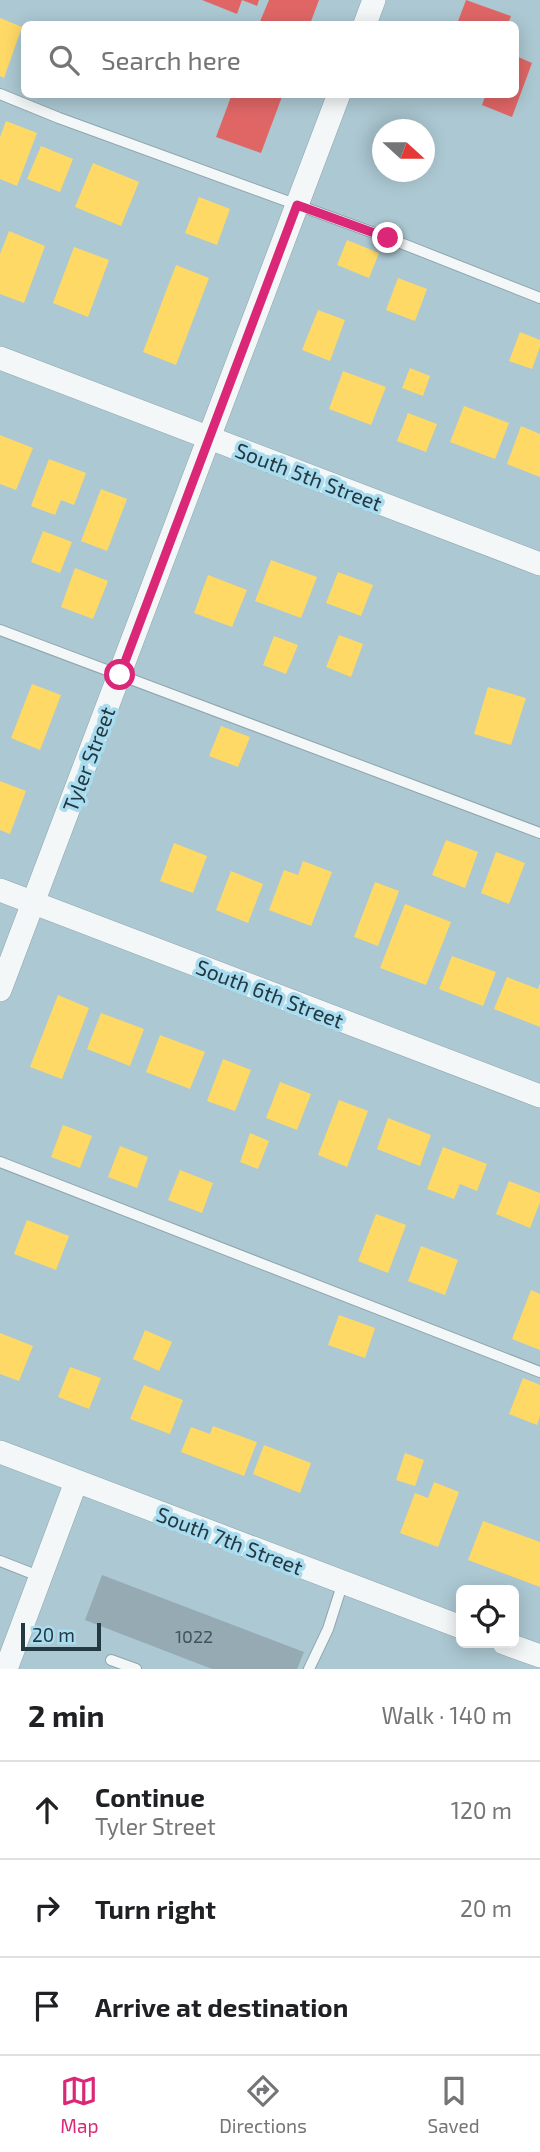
<!DOCTYPE html>
<html lang="en">
<head>
<meta charset="utf-8">
<style>
  body { margin:0; font-family:"Exo 2",sans-serif; background:#f2f2f2; color:#202124 }
  .controls { position:absolute; right:21px; bottom:21px; display:grid; overflow:hidden; border-radius:10px; box-shadow:0 4px 18px #0003 }
  .controls button { width:63px; height:63px; display:grid; place-items:center; padding:0; border:0; border-bottom:2px solid #e0e0e0; background:#fff; color:#202124; font:35px sans-serif }
  .compass { position:absolute; left:372px; top:119px; width:63px; height:63px; border-radius:50%; background:#fff; box-shadow:0 4px 18px #0003; rotate:111deg }
  .scale { position:absolute; left:21px; bottom:18px; width:80px; box-sizing:border-box; padding-left:7px; border:4px solid #233840; border-top:0; font-size:19px; line-height:24px; white-space:nowrap; color:#233840; -webkit-text-stroke:5px #a9dcef; paint-order:stroke }
  .stop { position:absolute; width:21px; height:21px; margin:-16px; border:5px solid #db2777; border-radius:50%; background:#fff }
  .stop.end { background:#db2777; border-color:#fff; box-shadow:0 2px 7px #0008 }
  .list { margin:0; padding:0; list-style:none }
  h2 { display:flex; justify-content:space-between; align-items:center; height:91px; margin:0; padding:0 28px; font-size:30px }
  h2 small { font-size:23px; font-weight:400; color:#757577 }
  .list li { display:grid; grid-template-columns:46px 1fr auto; gap:21px; align-items:center; box-sizing:border-box; height:98px; padding:0 28px; border-top:2px solid #e0e0e0 }
  .list b { display:block; font-size:26px; white-space:nowrap }
  .list p { margin:0; font-size:23px; white-space:nowrap; color:#757577 }
  .list em { font-size:23px; font-style:normal; color:#757577 }
  .icon { flex:none; width:38px; height:38px; fill:none; stroke:currentColor; stroke-width:2; stroke-linecap:round; stroke-linejoin:round }
  .map { position:relative; flex:none; width:540px; height:1669px; overflow:hidden }
  .search { position:absolute; background:#fff; box-shadow:0 4px 18px #0003; left:21px; right:21px; top:21px; height:77px; display:flex; align-items:center; gap:18px; box-sizing:border-box; padding:0 24px; border-radius:10px; color:#757577; font-size:26px }
  .sheet { height:385px; background:#fff }
  nav { display:flex; justify-content:space-around; align-items:center; box-sizing:border-box; height:98px; border-top:2px solid #e0e0e0; background:#fff; font-size:19px; color:#757577 }
  nav a { display:grid; justify-items:center; gap:4px }
  nav .on { color:#db2777 }
  .map>svg:first-child { display:block }
  .homes { fill:#ffd966 }
  .shops { fill:#e06666 }
  .building { fill:#96aab4 }
  .lines { fill:none; stroke-linecap:round; stroke-linejoin:round }
  .service-casing { stroke:#8fa5ad; stroke-width:12 }
  .minor-casing { stroke:#8fa5ad; stroke-width:24 }
  .service { stroke:#f3f7f8; stroke-width:10 }
  .minor { stroke:#f3f7f8; stroke-width:23 }
  .route { stroke:#db2777; stroke-width:9 }
  .labels { text-anchor:middle; dominant-baseline:central; stroke-width:7; stroke-linejoin:round; paint-order:stroke }
  .number-label { font-size:18px; fill:#40545d }
  .street-label { font-size:21px; fill:#233840; stroke:#a9dcef }
</style>
</head>
<body>
<div class="map">
<svg width="540" height="1669" viewBox="0 0 540 1669">
  <rect width="100%" height="100%" fill="#acc8d2"/>
  <g class="homes">
    <polygon points="0,18 22,27 4,78 0,76"/>
    <polygon points="6,121 37,133 17,186 0,179 0,137"/>
    <polygon points="41,146 73,159 60,192 27,179"/>
    <polygon points="93,163 139,182 121,226 75,207"/>
    <polygon points="199,197 230,209 217,245 185,233"/>
    <polygon points="9,231 45,246 24,303 0,294 0,254"/>
    <polygon points="347,240 379,253 369,278 337,265"/>
    <polygon points="74,247 109,260 88,317 53,303"/>
    <polygon points="176,265 209,278 176,365 143,352"/>
    <polygon points="398,278 427,289 415,321 386,310"/>
    <polygon points="318,310 345,320 330,361 302,350"/>
    <polygon points="520,332 540,340 540,347 532,369 509,361"/>
    <polygon points="410,368 430,376 423,396 402,388"/>
    <polygon points="343,371 386,387 371,425 329,409"/>
    <polygon points="464,406 509,423 495,459 450,442"/>
    <polygon points="408,413 437,424 426,452 397,441"/>
    <polygon points="521,426 540,434 540,477 507,464"/>
    <polygon points="0,435 33,448 16,490 0,484"/>
    <polygon points="49,459 86,473 74,505 61,500 55,515 31,506"/>
    <polygon points="101,489 127,499 107,551 81,541"/>
    <polygon points="43,531 72,542 60,573 31,562"/>
    <polygon points="271,560 317,577 301,618 255,601"/>
    <polygon points="75,568 108,581 93,619 61,607"/>
    <polygon points="338,572 373,585 361,616 326,603"/>
    <polygon points="208,575 247,590 232,627 194,613"/>
    <polygon points="339,635 363,644 351,677 326,667"/>
    <polygon points="274,636 298,645 286,674 263,665"/>
    <polygon points="32,684 61,695 40,750 11,738"/>
    <polygon points="488,687 526,698 511,745 474,734"/>
    <polygon points="221,726 250,737 238,767 209,756"/>
    <polygon points="0,781 26,791 10,834 0,830"/>
    <polygon points="446,840 478,852 465,888 432,875"/>
    <polygon points="174,843 207,856 193,893 160,881"/>
    <polygon points="496,852 525,863 509,904 481,893"/>
    <polygon points="303,861 332,872 311,926 269,910 284,870 298,875"/>
    <polygon points="231,871 263,884 248,923 216,910"/>
    <polygon points="375,882 399,891 378,946 354,937"/>
    <polygon points="405,904 451,922 426,985 380,968"/>
    <polygon points="452,956 496,972 483,1006 439,989"/>
    <polygon points="507,977 538,989 540,983 540,1027 494,1009"/>
    <polygon points="58,995 89,1008 62,1079 30,1067"/>
    <polygon points="101,1013 144,1029 130,1066 87,1049"/>
    <polygon points="160,1035 205,1052 190,1089 146,1072"/>
    <polygon points="223,1059 251,1070 235,1111 207,1101"/>
    <polygon points="280,1082 311,1094 297,1130 266,1118"/>
    <polygon points="339,1100 368,1111 347,1167 318,1155"/>
    <polygon points="388,1118 431,1135 420,1166 377,1149"/>
    <polygon points="63,1125 92,1136 80,1168 51,1157"/>
    <polygon points="250,1133 269,1141 258,1169 240,1162"/>
    <polygon points="120,1146 148,1157 137,1188 108,1177"/>
    <polygon points="443,1147 487,1164 477,1191 460,1184 454,1199 427,1189"/>
    <polygon points="180,1170 213,1183 202,1213 168,1200"/>
    <polygon points="509,1181 540,1193 540,1202 530,1228 496,1214"/>
    <polygon points="376,1214 406,1225 388,1273 358,1261"/>
    <polygon points="27,1220 69,1236 56,1270 14,1254"/>
    <polygon points="421,1246 458,1260 445,1295 408,1281"/>
    <polygon points="531,1290 540,1294 540,1350 512,1339"/>
    <polygon points="339,1315 375,1328 365,1358 328,1345"/>
    <polygon points="145,1330 172,1342 159,1371 133,1359"/>
    <polygon points="0,1333 33,1346 19,1381 0,1374"/>
    <polygon points="70,1367 101,1378 89,1409 58,1397"/>
    <polygon points="523,1378 540,1385 540,1416 537,1425 509,1414"/>
    <polygon points="144,1385 183,1400 170,1434 130,1419"/>
    <polygon points="213,1426 257,1442 244,1476 181,1452 191,1427 210,1434"/>
    <polygon points="264,1445 311,1463 300,1493 253,1474"/>
    <polygon points="405,1453 424,1460 415,1486 396,1480"/>
    <polygon points="434,1482 459,1492 438,1547 400,1533 415,1493 428,1498"/>
    <polygon points="483,1521 540,1542 540,1587 468,1560"/>
  </g>
  <g class="shops">
    <polygon points="202,0 259,0 257,6 242,0 237,14"/>
    <polygon points="269,0 319,0 310,24 259,24"/>
    <polygon points="466,0 511,16 508,24 457,24"/>
    <polygon points="516,56 532,63 512,117 482,105 486,94 516,94"/>
    <polygon points="232,94 283,94 261,153 216,137"/>
  </g>
  <polygon class="building" points="102,1575 304,1652 297,1669 212,1669 85,1620"/>
  <g class="lines">
    <defs>
      <g id="service">
        <polyline points="0,94 59,118 388,238 540,298"/>
        <polyline points="0,630 540,833"/>
        <polyline points="0,1162 540,1372"/>
        <polyline points="0,1561 41,1577"/>
        <polyline points="111,1660 136,1669"/>
        <polyline points="309,1669 328,1629 343,1582"/>
      </g>
      <g id="minor">
        <polyline points="365,24 374,0"/>
        <polyline points="0,358 540,564"/>
        <polyline points="0,890 540,1096"/>
        <polyline points="0,990 339,94"/>
        <polyline points="0,1452 461,1627"/>
        <polyline points="504,1643 540,1656"/>
        <polyline points="6,1669 76,1482"/>
      </g>
    </defs>
    <use href="#service" class="service-casing"/>
    <use href="#minor" class="minor-casing"/>
    <use href="#service" class="service"/>
    <use href="#minor" class="minor"/>
  </g>
  <g class="lines">
    <polyline class="route" points="120,675 297,205 388,238"/>
  </g>
  <g class="labels">
    <g class="number-label">
      <text x="194" y="1636">1022</text>
    </g>
    <g class="street-label">
      <text transform="translate(309 476) rotate(21)">South 5th Street</text>
      <text transform="translate(88 759) rotate(-69)">Tyler Street</text>
      <text transform="translate(270 993) rotate(21)">South 6th Street</text>
      <text transform="translate(230 1540) rotate(21)">South 7th Street</text>
    </g>
  </g>
</svg>
<div class="controls">
<button><svg class="icon" aria-label="locate" viewBox="0 0 24 24"><circle cx="12" cy="12" r="6"/><path d="M12 2v4M12 18v4M2 12h4M18 12h4"/></svg></button>
</div>
<svg class="compass" viewBox="-18 -18 36 36"><path d="M0-13l5 13h-10z" fill="#e53935"/><path d="M0 13l5-13h-10z" fill="#757577"/></svg>
<div class="scale">20 m</div>
<div class="stop" style="left:120px;top:675px"></div>
<div class="stop end" style="left:388px;top:238px"></div>
<div class="search"><svg class="icon" aria-label="search" viewBox="0 0 24 24"><circle cx="10" cy="10" r="6"/><path d="M15 15l6 6"/></svg>Search here</div>
</div>
<section class="sheet">
<h2>2 min<small>Walk · 140 m</small></h2>
<ul class="list">
<li><svg class="icon" aria-label="ahead" viewBox="0 0 24 24"><path d="M12 20V5M6 11l6-6 6 6"/></svg><div><b>Continue</b><p>Tyler Street</p></div><em>120 m</em></li>
<li><svg class="icon" aria-label="right" viewBox="0 0 24 24"><path d="M7 20v-9h11M14 6l5 5-5 5"/></svg><div><b>Turn right</b></div><em>20 m</em></li>
<li><svg class="icon" aria-label="arrive" viewBox="0 0 24 24"><path d="M6 21V4h12l-3 4 3 4H6"/></svg><div><b>Arrive at destination</b></div></li>
</ul>
</section>
<nav>
<a class="on"><svg class="icon" aria-label="map" viewBox="0 0 24 24"><path d="M3 6l6-2 6 2 6-2v14l-6 2-6-2-6 2zM9 4v14M15 6v14"/></svg>Map</a>
<a><svg class="icon" aria-label="directions" viewBox="0 0 24 24"><path d="M12 3l9 9-9 9-9-9zM9 14v-3h6M13 9l2 2-2 2"/></svg>Directions</a>
<a><svg class="icon" aria-label="saved" viewBox="0 0 24 24"><path d="M7 4h10v16l-5-4-5 4z"/></svg>Saved</a>
</nav>
</body>
</html>
